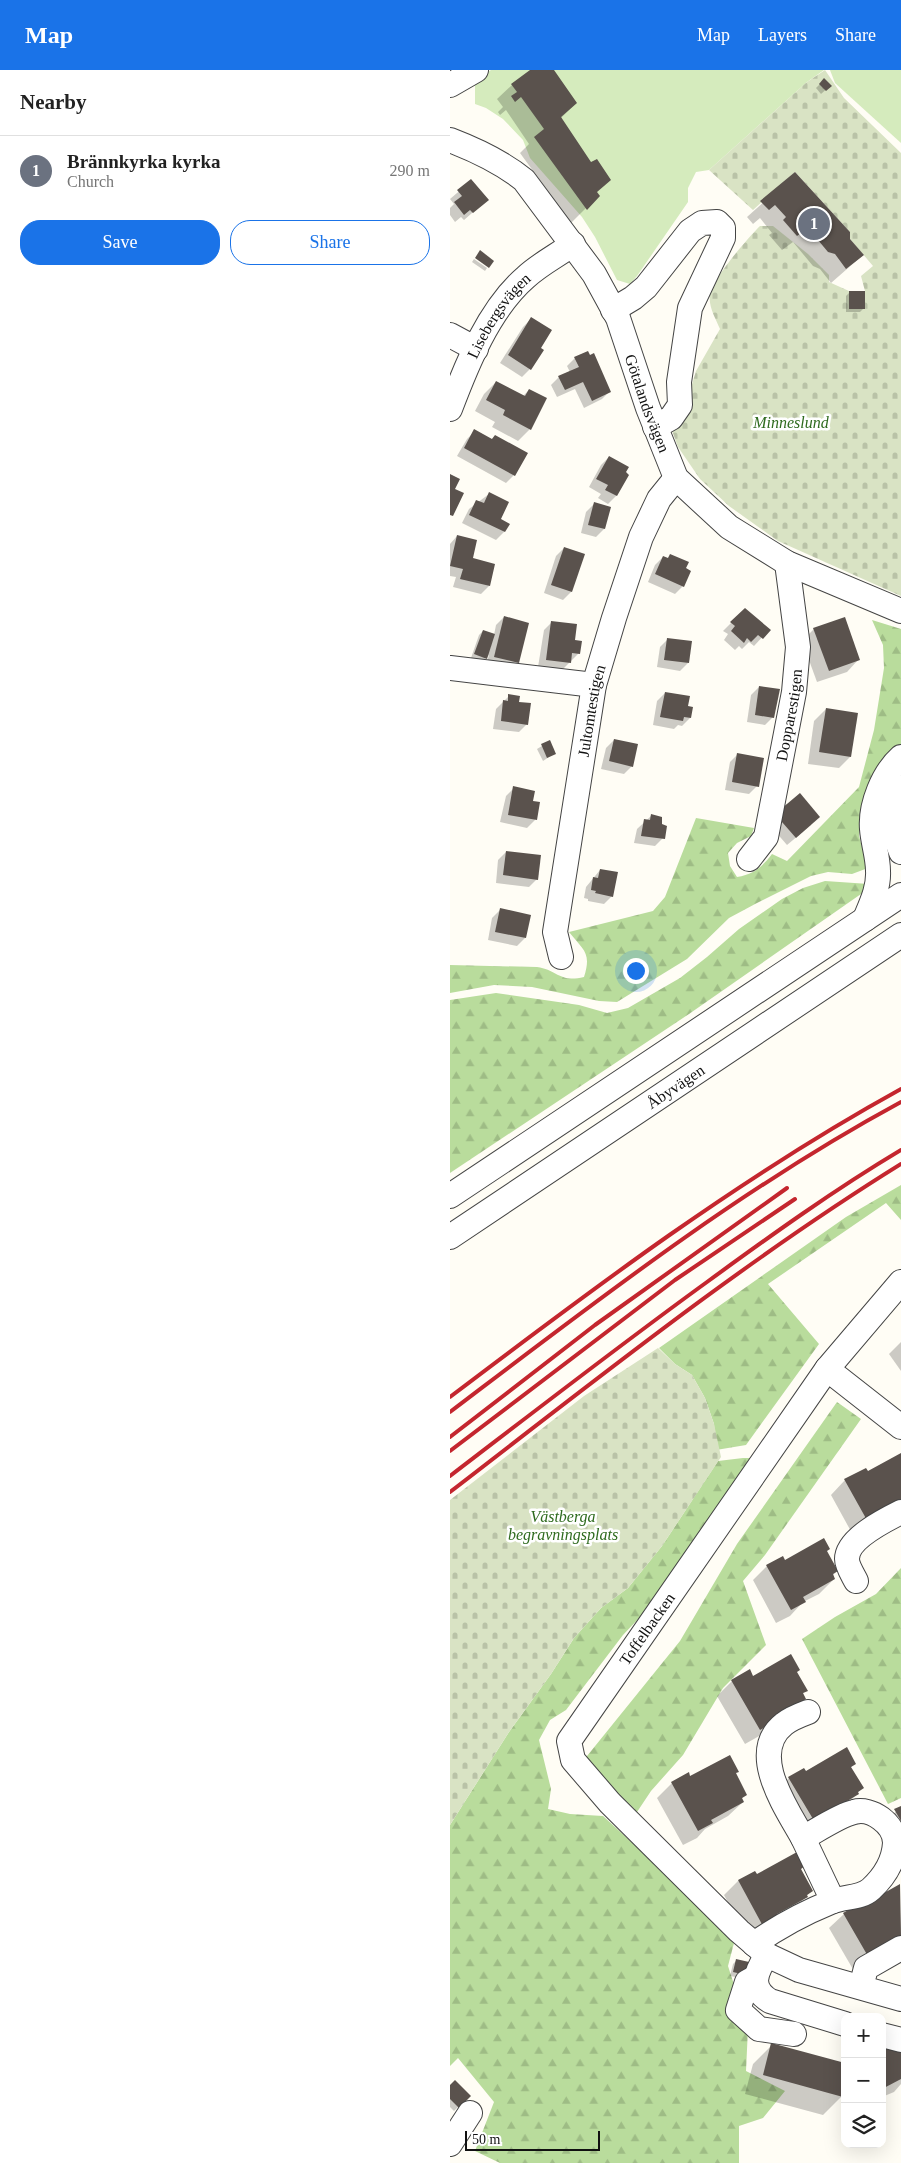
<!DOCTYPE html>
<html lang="en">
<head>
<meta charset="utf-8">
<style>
  body { margin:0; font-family:"Times New Roman",serif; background:#f2f2f2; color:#222 }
  .controls { position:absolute; right:15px; bottom:15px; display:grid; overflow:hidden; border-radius:10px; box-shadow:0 5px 20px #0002 }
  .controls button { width:45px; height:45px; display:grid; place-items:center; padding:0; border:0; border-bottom:1px solid #e0e0e0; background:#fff; color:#222; font:25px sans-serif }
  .scale { position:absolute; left:15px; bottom:12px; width:135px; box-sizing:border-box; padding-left:5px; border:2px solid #111; border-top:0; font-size:14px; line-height:18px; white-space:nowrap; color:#111; -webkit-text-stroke:4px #fff; paint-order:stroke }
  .you { position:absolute; left:185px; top:900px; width:18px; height:18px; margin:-12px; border:4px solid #fff; border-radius:50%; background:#1a73e8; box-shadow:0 0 0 8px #1a73e833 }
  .badge { display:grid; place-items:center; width:32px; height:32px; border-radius:50%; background:#1a73e8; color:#fff; font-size:16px; font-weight:700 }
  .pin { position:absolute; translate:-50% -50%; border:2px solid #fff; box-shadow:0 1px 5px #0006 }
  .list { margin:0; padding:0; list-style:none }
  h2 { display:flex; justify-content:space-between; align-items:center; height:65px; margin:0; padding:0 20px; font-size:21px }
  h2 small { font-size:16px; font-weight:400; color:#767676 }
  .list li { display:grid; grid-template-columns:32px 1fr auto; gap:15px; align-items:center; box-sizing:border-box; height:70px; padding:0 20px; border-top:1px solid #e0e0e0 }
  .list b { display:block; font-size:19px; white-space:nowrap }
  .list p { margin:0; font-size:16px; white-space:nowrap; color:#767676 }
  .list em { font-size:16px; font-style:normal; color:#767676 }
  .actions { display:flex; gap:10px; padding:15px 20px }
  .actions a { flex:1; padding:11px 0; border:1px solid #1a73e8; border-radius:20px; text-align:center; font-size:18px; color:#1a73e8 }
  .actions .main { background:#1a73e8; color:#fff }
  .icon { flex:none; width:28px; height:28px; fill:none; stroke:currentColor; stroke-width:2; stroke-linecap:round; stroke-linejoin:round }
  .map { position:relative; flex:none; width:451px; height:2093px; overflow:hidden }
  header { display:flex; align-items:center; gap:30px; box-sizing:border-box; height:70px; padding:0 25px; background:#1a73e8; color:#fff }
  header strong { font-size:24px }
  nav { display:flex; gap:28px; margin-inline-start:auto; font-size:18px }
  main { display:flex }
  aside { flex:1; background:#fff }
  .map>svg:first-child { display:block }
  .grass { fill:#d5ebbd }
  .forest { fill:url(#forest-firs) }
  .cemetery { fill:url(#cemetery-stones) }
  .shadow { fill:#0003 }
  .building { fill:#5a524d }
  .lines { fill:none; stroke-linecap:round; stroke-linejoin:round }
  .minor-casing { stroke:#444; stroke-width:26 }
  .minor { stroke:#fff; stroke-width:24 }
  .rail { stroke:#c4262e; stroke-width:4 }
  .labels { text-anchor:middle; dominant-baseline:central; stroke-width:5; stroke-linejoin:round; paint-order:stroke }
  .street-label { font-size:16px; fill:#111; stroke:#fff }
  .park-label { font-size:16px; font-style:italic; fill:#2f6b1f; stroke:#fff }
</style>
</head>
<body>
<header>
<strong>Map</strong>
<nav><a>Map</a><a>Layers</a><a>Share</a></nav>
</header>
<main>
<aside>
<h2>Nearby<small></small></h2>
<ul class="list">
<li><span class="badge" style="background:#6b7280">1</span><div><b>Brännkyrka kyrka</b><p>Church</p></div><em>290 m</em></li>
</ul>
<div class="actions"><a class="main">Save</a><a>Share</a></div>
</aside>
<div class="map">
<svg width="451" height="2093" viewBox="0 0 451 2093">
  <defs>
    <pattern id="forest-firs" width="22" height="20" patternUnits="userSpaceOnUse" patternTransform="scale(1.25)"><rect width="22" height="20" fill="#b9dc9c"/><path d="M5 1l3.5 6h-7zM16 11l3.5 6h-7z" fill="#9ebc85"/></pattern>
    <pattern id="cemetery-stones" width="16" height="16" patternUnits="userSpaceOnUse" patternTransform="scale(1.25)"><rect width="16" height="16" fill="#d9e3c4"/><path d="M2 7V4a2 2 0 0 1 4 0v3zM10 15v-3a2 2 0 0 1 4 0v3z" fill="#b9c2a7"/></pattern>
  </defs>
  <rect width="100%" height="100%" fill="#fffdf5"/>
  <g class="grass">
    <polygon points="41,0 374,0 357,12 259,100 246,102 238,118 238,132 187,206 180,214 167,210 145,167 132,147 80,88 73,70 53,49 36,38 25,34 25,11"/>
    <polygon points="380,0 451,0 451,73 385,13"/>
  </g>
  <g class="forest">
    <path d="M422,550L451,559V676L412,738L409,766L418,798L402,804L378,802L361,806L307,833L279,848L237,889L167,932L149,931L82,917L44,915L0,923V895L87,897C108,900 109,913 134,907C142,882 133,880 119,862L203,841L215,827L246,748L304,758L301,766L287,773L278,783L280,796L287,807C304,804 312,797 322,784L337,791L409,717L424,660L434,598L433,575Z"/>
    <polygon points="375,811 419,814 411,824 239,944 0,1103 0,930 46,923 129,935 157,943 178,938 230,908 257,887 289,859 332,829 353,818"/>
    <polygon points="451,1115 451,1150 436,1133 318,1214 369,1274 296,1375 266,1380 264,1354 255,1328 242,1305 225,1294 209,1278 396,1147"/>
    <polygon points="387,1332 411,1349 315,1485 293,1511 316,1575 273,1618 233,1685 201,1721 187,1742 133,1691 230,1571 287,1474"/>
    <polygon points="293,1388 301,1388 191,1546 173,1565 116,1640 100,1650 89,1670 101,1719 98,1739 120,1744 153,1746 226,1813 284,1873 278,1896 298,1958 296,2001 335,2021 313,2048 289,2056 289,2093 50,2093 25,2081 44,2032 8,1988 0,1996 0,1755 59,1662 101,1604 124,1568 151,1538 178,1518 212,1476 268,1391"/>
    <polygon points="451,1498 451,1728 438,1734 352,1569 385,1547 426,1524"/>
  </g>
  <g class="cemetery">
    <path d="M375,0L394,28L451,83V526L328,471L279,436L250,409L228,377L220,355L240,321L246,301L270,259C266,249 258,236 260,225C262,209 298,168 310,156H323L358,184L379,205V212L399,221H415L411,206L423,196L400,169V162L345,102L303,140L259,100L357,12Z"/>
    <polygon points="208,1278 225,1294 242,1305 255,1328 264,1354 271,1387 212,1476 178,1518 151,1538 124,1568 101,1604 59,1662 0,1755 0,1430 134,1326"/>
  </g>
  <g class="shadow">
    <polygon points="82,0 103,0 126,33 110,49 148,126 121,153 70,83 79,74 56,40 50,45 48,42 53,37 47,29 62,15"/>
    <polygon points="374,10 380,16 371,24 366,18"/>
    <polygon points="345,104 413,185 381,213 370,199 363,196 343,172 332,180 319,165 322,163 310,148 303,154 297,147"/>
    <polygon points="21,111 37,130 14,150 11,147 5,152 0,145 0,138 4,134 0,129"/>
    <polygon points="24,189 37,198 35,201 22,192"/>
    <polygon points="400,222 414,238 410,242 396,242 396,226"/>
    <polygon points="81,249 89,279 80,299 72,307 50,293 73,257"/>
    <polygon points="125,288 160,321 152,329 134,338 125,319 107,327 101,315 109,307 120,302 117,296"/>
    <polygon points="46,312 73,326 79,320 80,359 68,371 42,357 45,352 25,341 34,324"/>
    <polygon points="25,361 41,370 45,366 64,405 56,413 7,386 17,369"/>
    <polygon points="159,387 177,405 166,426 158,434 148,428 151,424 139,417 151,395"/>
    <polygon points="39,424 54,462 46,470 12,453 19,439"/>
    <polygon points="144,434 160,438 154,459 146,467 131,463 136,442"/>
    <polygon points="7,466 39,516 31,524 3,517 6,507 0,506 0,474"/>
    <polygon points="114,478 121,522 113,530 94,523 106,486"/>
    <polygon points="221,485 234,499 233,516 225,524 198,512 205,495 213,487 217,489"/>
    <polygon points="295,539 319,560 304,576 299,572 292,579 289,576 285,580 274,570 278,564 273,561"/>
    <polygon points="54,547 77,554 68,593 60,601 36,595 39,585 32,592 21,588 29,565 33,561 44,565 46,555"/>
    <polygon points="102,552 123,571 129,583 111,601 88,597 94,560"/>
    <polygon points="364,559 408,590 397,602 367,612 352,571"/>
    <polygon points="218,569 238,593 230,601 207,597 210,577"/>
    <polygon points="309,617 323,647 315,655 297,652 301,625"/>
    <polygon points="215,623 236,637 240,648 232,656 228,655 224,659 203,655 207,631"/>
    <polygon points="59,626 67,633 77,654 69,662 43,659 46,639"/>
    <polygon points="376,639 400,687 389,698 358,694 364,651"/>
    <polygon points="164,670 182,696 174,704 151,699 156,678"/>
    <polygon points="100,671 105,683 93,691 87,679"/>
    <polygon points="288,684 307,716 299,724 275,720 280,692"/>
    <polygon points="64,718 82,732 85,750 77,758 50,752 56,726"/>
    <polygon points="350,725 361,755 337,775 318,753"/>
    <polygon points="201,746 213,768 205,776 184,773 187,759"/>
    <polygon points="56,782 87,809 79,817 46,813 48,790"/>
    <polygon points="150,800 162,826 154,834 138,831 138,829 134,828 136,817"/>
    <polygon points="50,840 75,868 67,876 38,870 42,848"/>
    <polygon points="451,1272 451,1301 439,1284"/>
    <polygon points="451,1384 451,1434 403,1465 381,1425 395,1410 417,1403"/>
    <polygon points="334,1491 387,1501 382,1506 384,1509 369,1524 353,1532 340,1546 326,1553 303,1510 317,1496"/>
    <polygon points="346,1602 356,1621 352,1624 355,1628 340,1643 323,1653 311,1665 295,1674 267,1626 282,1611"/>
    <polygon points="405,1693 400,1698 412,1718 393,1739 363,1761 324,1723 339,1708 356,1703"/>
    <polygon points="285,1704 296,1725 291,1729 293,1732 278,1746 255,1759 247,1768 233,1775 207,1728 222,1713 240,1708"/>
    <polygon points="451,1737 451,1793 431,1755"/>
    <polygon points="350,1800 361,1821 342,1842 299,1871 274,1825 288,1811 304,1802 306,1806"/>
    <polygon points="449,1816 451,1868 404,1901 379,1858 394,1844"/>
    <polygon points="286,1891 298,1893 291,1908 280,1906 283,1894"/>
    <polygon points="322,1975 395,1994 395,2025 393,2022 392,2026 373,2045 295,2024 303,1994"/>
    <polygon points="451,1979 451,2014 444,2022 432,2027 432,1982"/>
    <polygon points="0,2016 19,2026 4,2041 0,2037"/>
  </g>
  <g class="building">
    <polygon points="80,0 104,0 127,33 111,47 141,92 147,89 161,110 147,122 150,126 137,140 84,67 94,59 71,27 65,32 61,26 67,22 61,14"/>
    <polygon points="374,8 382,16 376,21 369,14"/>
    <polygon points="345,102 400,162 400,169 414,185 396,199 385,184 378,182 358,158 347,166 333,150 336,147 325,135 319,140 310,131"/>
    <polygon points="21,109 39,130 23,143 20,140 14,145 4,132 12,126 7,120"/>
    <polygon points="30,180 44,191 39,198 25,188"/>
    <rect x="399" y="221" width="16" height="18"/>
    <polygon points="81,247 102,260 91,278 94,280 81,300 58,285"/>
    <polygon points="138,281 140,285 144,283 161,322 142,331 133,312 115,320 108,306 129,297 124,287"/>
    <polygon points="46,311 75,326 79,319 97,328 81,360 53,345 55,340 36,330"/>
    <polygon points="24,359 42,369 45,365 78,383 65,406 14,378"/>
    <polygon points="159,386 179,397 176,402 179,405 167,426 155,420 158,415 146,409"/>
    <polygon points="0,404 10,409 5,419 14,423 3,446 0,445"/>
    <polygon points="39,422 59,432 51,449 60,454 55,462 19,445 26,430 34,433"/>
    <polygon points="144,432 161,437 155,459 138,455"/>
    <polygon points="7,465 27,470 23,488 45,494 40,516 10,509 13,499 0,496"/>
    <polygon points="114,477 135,484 122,522 101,515"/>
    <polygon points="220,484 239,492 236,498 241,501 234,517 205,504 213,486 218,488"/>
    <polygon points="295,538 321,560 313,569 308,565 301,572 297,568 294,573 281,561 285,556 280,552"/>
    <polygon points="54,546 79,553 69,593 44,587"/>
    <polygon points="395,547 410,590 379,601 363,558"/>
    <polygon points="101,551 127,554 125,570 132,571 130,584 122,583 121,593 96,590"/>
    <polygon points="33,560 45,564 37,589 24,584"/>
    <polygon points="217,568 242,571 239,593 214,590"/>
    <polygon points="309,616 330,619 324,648 305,645"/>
    <polygon points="215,622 240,626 238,636 243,637 241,648 234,647 233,651 210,647"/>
    <polygon points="58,624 70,626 69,632 81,633 78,655 51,651 53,630 58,631"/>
    <polygon points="376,638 408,643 401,687 369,682"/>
    <polygon points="164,669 188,674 183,697 159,691"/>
    <polygon points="100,670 106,684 97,688 91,674"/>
    <polygon points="287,683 314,688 309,717 282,712"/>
    <polygon points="63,716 85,721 83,731 90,732 87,750 58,745"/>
    <polygon points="350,723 370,747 346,768 325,744"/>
    <polygon points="201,744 212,747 212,754 217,756 215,769 191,766 194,749 200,750"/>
    <polygon points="56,781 91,785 88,810 53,805"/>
    <polygon points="150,799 168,802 163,827 145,823 146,821 141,820 143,807 148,808"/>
    <polygon points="50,838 81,845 76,868 45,862"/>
    <polygon points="451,1383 451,1429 433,1439 418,1452 394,1409 416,1398 418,1401"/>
    <polygon points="374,1468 380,1479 377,1481 388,1501 383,1504 385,1509 353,1527 356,1532 341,1540 316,1495 333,1486 335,1490"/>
    <polygon points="341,1584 350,1600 347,1602 358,1621 353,1623 356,1629 325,1647 327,1650 310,1660 281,1610 300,1599 303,1606"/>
    <polygon points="397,1677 406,1694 401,1697 414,1718 408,1722 409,1724 377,1743 366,1754 338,1707 354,1698 356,1701"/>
    <polygon points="280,1685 289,1702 286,1703 297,1725 292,1728 294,1732 261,1750 263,1753 248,1761 221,1712 239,1702 240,1706"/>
    <polygon points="451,1736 451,1751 444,1739"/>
    <polygon points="347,1782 355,1796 351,1799 363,1821 357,1825 358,1827 327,1844 329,1849 314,1858 288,1810 305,1801 307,1804"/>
    <polygon points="450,1814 451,1866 430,1878 419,1888 393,1843 409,1834 411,1836"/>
    <polygon points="286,1889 299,1892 296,1905 283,1902"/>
    <polygon points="449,1972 451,1976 451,2009 432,2019 432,1981"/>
    <polygon points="321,1973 395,1993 393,2027 313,2005"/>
    <polygon points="5,2010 21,2026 9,2038 0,2029 0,2015"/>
  </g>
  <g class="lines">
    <defs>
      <g id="minor">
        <polyline points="0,15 26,0"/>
        <path id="s1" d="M0,70C26,80 52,92 74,110L144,204L168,248L198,338L226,408L279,457L337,493L451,541"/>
        <polyline points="163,240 183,228 196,217 240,161 252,153 267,152 273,158 273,168 240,238 229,312 230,335 221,348 205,357"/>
        <polyline points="0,265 26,279"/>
        <path id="s2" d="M0,339C17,294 39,239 76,207C90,194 108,185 123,174"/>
        <polyline points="0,598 144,615"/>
        <path d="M451,717C441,739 441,759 451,782"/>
        <path id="s3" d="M299,789L316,767L344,622L348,577L337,493"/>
        <path d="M415,849C421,834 429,818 428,801C428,787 423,773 422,759C420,735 433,703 451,687"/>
        <path id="s4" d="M111,887L105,862L144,615L164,548L191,467L209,429L226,408"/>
        <polyline points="0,1126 451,825"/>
        <path id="s5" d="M0,1167L451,865"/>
        <polyline points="451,1212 377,1299 119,1671 123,1690 160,1733 289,1861 317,1885 349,1900 451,1929"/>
        <polyline points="377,1299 451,1357"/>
        <path d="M406,1511C403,1505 397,1496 397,1489C397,1469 435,1450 451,1442"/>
        <polyline points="353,1768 383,1831"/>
        <path d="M304,1874C328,1857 354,1843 381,1832C394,1826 410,1829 421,1819C434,1807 444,1791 445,1773C445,1754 421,1737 404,1742C390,1745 366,1761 353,1768C337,1739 297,1683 334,1654C340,1649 350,1645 358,1642"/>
        <path d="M317,1885C305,1903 299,1918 320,1931L395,1954"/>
        <polyline points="306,1907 297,1912 288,1940 309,1959 344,1964"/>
        <polyline points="411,1917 416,1898 451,1878"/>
        <polyline points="432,1965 451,1970"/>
        <polyline points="0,2074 20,2043"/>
      </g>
    </defs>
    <use href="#minor" class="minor-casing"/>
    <use href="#minor" class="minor"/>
    <g class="rail">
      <path d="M0,1327C145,1217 291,1107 451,1019"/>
      <path d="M0,1342C145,1232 290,1119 451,1032"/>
      <polyline points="0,1367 145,1255 337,1118"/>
      <polyline points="0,1381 225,1210 345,1129"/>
      <path d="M0,1406C85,1341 170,1275 257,1212C320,1166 384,1120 451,1080"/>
      <path d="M0,1422C147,1309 293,1192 451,1094"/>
    </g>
  </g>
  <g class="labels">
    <g class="street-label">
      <text stroke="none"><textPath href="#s2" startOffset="106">Lisebergsvägen</textPath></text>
      <text stroke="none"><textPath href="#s1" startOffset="342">Götalandsvägen</textPath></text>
      <text stroke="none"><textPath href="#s4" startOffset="250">Jultomtestigen</textPath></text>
      <text stroke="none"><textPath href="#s3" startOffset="152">Dopparestigen</textPath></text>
      <text stroke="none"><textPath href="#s5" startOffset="271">Åbyvägen</textPath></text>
      <text transform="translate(197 1559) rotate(-55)">Toffelbacken</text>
    </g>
    <g class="park-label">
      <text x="341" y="352">Minneslund</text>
      <text x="113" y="1446">Västberga<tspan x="113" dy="18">begravningsplats</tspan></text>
    </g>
  </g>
</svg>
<div class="controls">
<button>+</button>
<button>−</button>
<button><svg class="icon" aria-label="layers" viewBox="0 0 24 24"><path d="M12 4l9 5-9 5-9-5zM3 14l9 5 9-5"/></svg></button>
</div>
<div class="scale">50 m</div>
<div class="you"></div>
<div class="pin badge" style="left:364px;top:154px;background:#6b7280">1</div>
</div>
</main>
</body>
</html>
